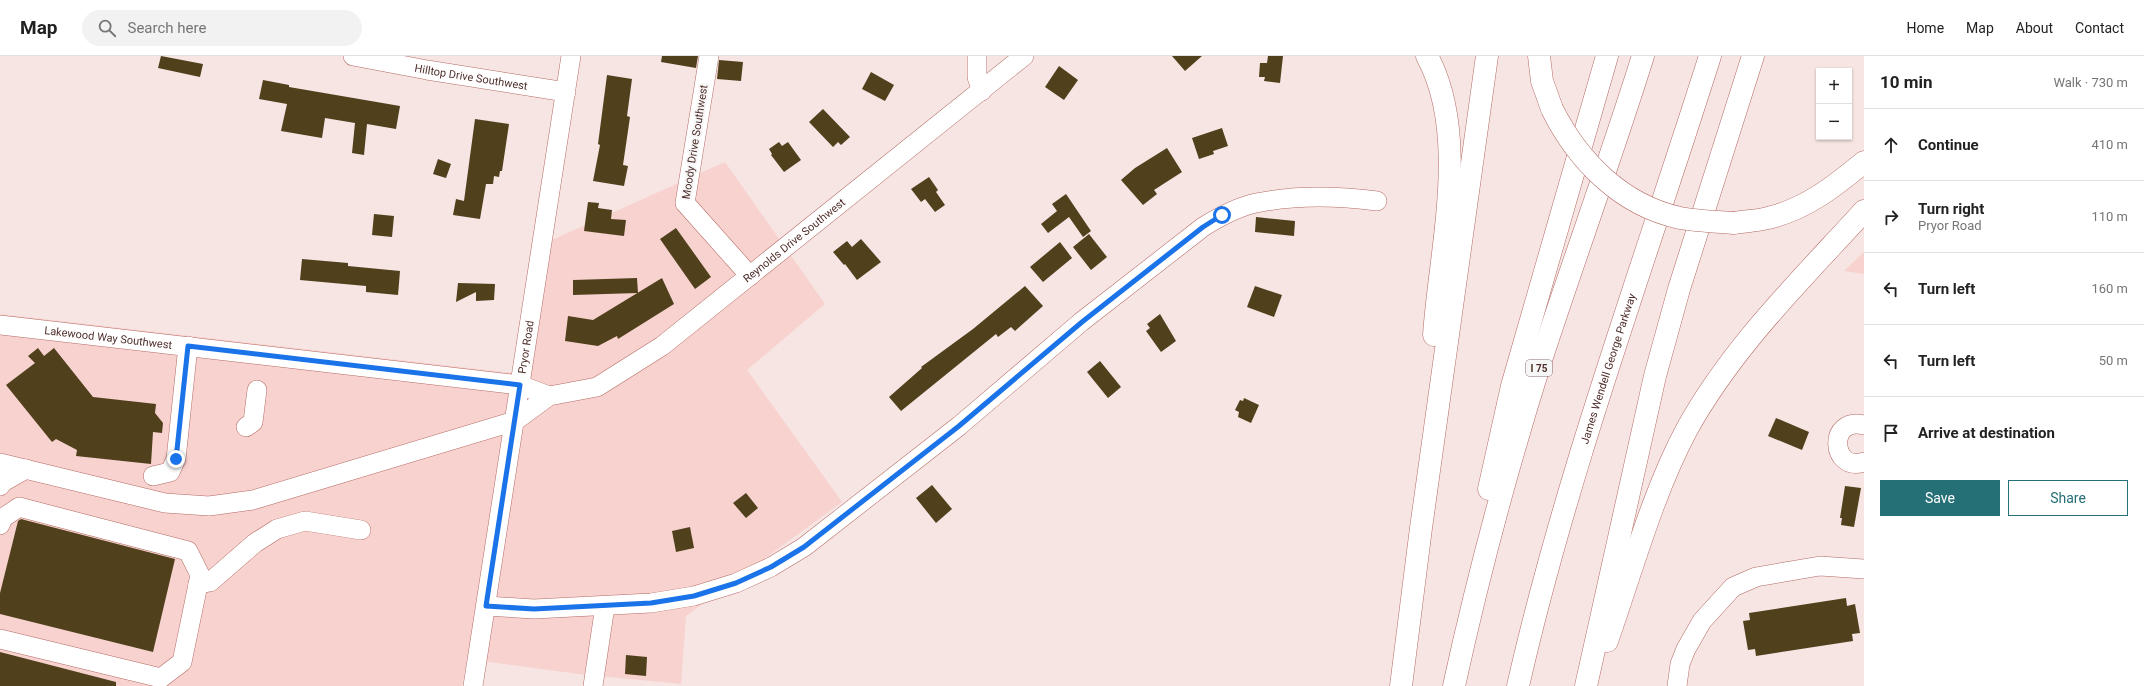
<!DOCTYPE html>
<html lang="en">
<head>
<meta charset="utf-8">
<style>
  body { margin:0; font-family:Roboto,sans-serif; background:#f2f2f2; color:#222 }
  .controls { position:absolute; right:12px; top:12px; display:grid; overflow:hidden; border-radius:0px; box-shadow:0 1px 3px #0004 }
  .controls button { width:36px; height:36px; display:grid; place-items:center; padding:0; border:0; border-bottom:1px solid #e0e0e0; background:#fff; color:#222; font:20px sans-serif }
  .stop { position:absolute; width:12px; height:12px; margin:-9px; border:3px solid #1a73e8; border-radius:50%; background:#fff }
  .stop.end { background:#1a73e8; border-color:#fff; box-shadow:0 1px 4px #0008 }
  .list { margin:0; padding:0; list-style:none }
  h2 { display:flex; justify-content:space-between; align-items:center; height:52px; margin:0; padding:0 16px; font-size:17px }
  h2 small { font-size:13px; font-weight:400; color:#767676 }
  .list li { display:grid; grid-template-columns:26px 1fr auto; gap:12px; align-items:center; box-sizing:border-box; height:72px; padding:0 16px; border-top:1px solid #e0e0e0 }
  .list b { display:block; font-size:15px; white-space:nowrap }
  .list p { margin:0; font-size:13px; white-space:nowrap; color:#767676 }
  .list em { font-size:13px; font-style:normal; color:#767676 }
  .actions { display:flex; gap:8px; padding:12px 16px }
  .actions a { flex:1; padding:9px 0; border:1px solid #256f77; border-radius:0px; text-align:center; font-size:14px; color:#256f77 }
  .actions .main { background:#256f77; color:#fff }
  .icon { flex:none; width:22px; height:22px; fill:none; stroke:currentColor; stroke-width:2; stroke-linecap:round; stroke-linejoin:round }
  .map { position:relative; flex:none; width:1864px; height:630px; overflow:hidden }
  header { display:flex; align-items:center; gap:24px; box-sizing:border-box; height:56px; padding:0 20px; background:#fff; border-bottom:1px solid #e0e0e0 }
  header strong { font-size:19px }
  nav { display:flex; gap:22px; margin-inline-start:auto; font-size:14px }
  .search { width:280px; height:36px; background:#f2f2f2; display:flex; align-items:center; gap:10px; box-sizing:border-box; padding:0 14px; border-radius:22px; color:#767676; font-size:15px }
  main { display:flex }
  aside { flex:1; background:#fff }
  .map>svg:first-child { display:block }
  .built { fill:#f8d2ce }
  .building { fill:#50401c }
  .lines { fill:none; stroke-linecap:round; stroke-linejoin:round }
  .minor-casing { stroke:#b46a63; stroke-width:20 }
  .highway-casing { stroke:#b46a63; stroke-width:23 }
  .minor { stroke:#fff; stroke-width:19 }
  .highway { stroke:#fff; stroke-width:22 }
  .highway-bridge-casing { stroke:#b46a63; stroke-width:23; stroke-linecap:butt }
  .highway-bridge { stroke:#fff; stroke-width:22 }
  .route { stroke:#1a73e8; stroke-width:5 }
  .labels { text-anchor:middle; dominant-baseline:central; stroke-width:4; stroke-linejoin:round; paint-order:stroke }
  .shield { fill:#f6f6f6; stroke:#816a68; stroke-width:1 }
  .shield-label { font-size:10px; font-weight:bold; fill:#4f2e2b }
  .street-label { font-size:11px; fill:#4f2e2b; stroke:#f6f6f6 }
</style>
</head>
<body>
<header>
<strong>Map</strong>
<div class="search"><svg class="icon" aria-label="search" viewBox="0 0 24 24"><circle cx="10" cy="10" r="6"/><path d="M15 15l6 6"/></svg>Search here</div>
<nav><a>Home</a><a>Map</a><a>About</a><a>Contact</a></nav>
</header>
<main>
<div class="map">
<svg width="1864" height="630" viewBox="0 0 1864 630">
  <rect width="100%" height="100%" fill="#f6e5e3"/>
  <g class="built">
    <polygon points="725,106 825,248 747,314 842,446 686,560 681,628 579,618 467,603 462,630 0,630 0,258 521,318 541,189"/>
    <polygon points="1864,196 1864,218 1844,215 1845,214"/>
  </g>
  <g class="building">
    <polygon points="161,0 203,8 200,21 158,12"/>
    <polygon points="662,0 698,0 696,12 661,6"/>
    <polygon points="1172,0 1202,0 1185,15"/>
    <polygon points="1268,0 1283,0 1280,27 1264,25 1265,21 1259,21 1260,7 1267,7"/>
    <polygon points="719,4 743,6 741,25 717,23"/>
    <polygon points="1059,10 1078,24 1064,44 1045,31"/>
    <polygon points="871,16 894,29 885,45 862,33"/>
    <polygon points="607,19 632,23 627,60 630,61 623,109 628,110 624,130 593,125 600,89 598,88"/>
    <polygon points="263,24 289,29 289,31 400,50 396,73 367,68 364,99 352,97 355,67 325,62 322,82 281,75 287,48 259,43"/>
    <polygon points="823,53 850,81 841,89 838,86 833,91 809,66"/>
    <polygon points="475,63 509,68 502,115 500,115 499,121 494,120 493,128 486,128 480,163 453,159 456,143 464,145"/>
    <polygon points="1222,72 1228,90 1213,95 1214,98 1199,103 1192,82"/>
    <polygon points="779,86 782,90 788,86 801,104 784,116 771,99 772,98 769,93"/>
    <polygon points="1167,92 1182,116 1154,134 1157,138 1143,149 1121,124 1135,112"/>
    <polygon points="438,103 451,108 446,122 433,118"/>
    <polygon points="929,121 938,134 936,136 945,149 935,156 925,143 921,146 911,133"/>
    <polygon points="1066,138 1091,175 1083,181 1069,161 1048,177 1041,168 1057,155 1052,148"/>
    <polygon points="588,146 599,147 598,152 612,154 611,163 626,164 624,180 584,175"/>
    <polygon points="374,158 394,160 392,181 372,179"/>
    <polygon points="1256,161 1295,165 1294,180 1255,176"/>
    <polygon points="676,172 711,221 695,233 660,183"/>
    <polygon points="1089,178 1107,201 1091,214 1073,191"/>
    <polygon points="861,183 881,206 857,224 845,208 844,209 833,196 847,185 852,191"/>
    <polygon points="1060,186 1072,202 1043,226 1030,211"/>
    <polygon points="302,203 348,207 348,210 400,215 398,239 366,236 366,230 300,224"/>
    <polygon points="637,222 638,237 573,239 573,224"/>
    <polygon points="662,222 674,248 618,283 617,280 598,290 565,285 568,260 593,264"/>
    <polygon points="458,227 495,228 494,244 476,245 476,236 456,246"/>
    <polygon points="1025,230 1043,250 1015,275 1011,271 998,281 996,278 901,355 889,341 922,312 921,311 973,273"/>
    <polygon points="1255,230 1282,239 1274,261 1247,251"/>
    <polygon points="1160,258 1176,285 1161,296 1146,275 1150,272 1147,268"/>
    <polygon points="38,292 44,300 54,292 93,341 156,348 155,357 163,367 162,377 153,376 151,408 76,400 77,394 56,383 52,386 6,329 35,307 28,300"/>
    <polygon points="1100,305 1121,331 1108,342 1087,316"/>
    <polygon points="1244,342 1259,349 1251,367 1238,361 1239,356 1235,354 1240,344 1243,345"/>
    <polygon points="1776,362 1809,376 1802,394 1768,380"/>
    <polygon points="932,429 952,453 936,467 916,442"/>
    <polygon points="1845,430 1861,432 1854,471 1841,469 1842,462 1840,462"/>
    <polygon points="746,437 758,452 746,462 733,447"/>
    <polygon points="21,463 175,503 153,596 0,558 0,537 18,465"/>
    <polygon points="690,471 694,492 676,496 672,475"/>
    <polygon points="1846,542 1847,550 1855,548 1860,577 1852,578 1853,585 1756,600 1755,593 1748,594 1743,565 1750,564 1749,557"/>
    <polygon points="0,596 116,626 116,630 0,630"/>
    <polygon points="626,599 647,601 646,620 625,618"/>
  </g>
  <g class="lines">
    <defs>
      <g id="minor">
        <path id="s1" d="M353,0L427,14L566,36"/>
        <polyline points="709,0 685,147 750,220"/>
        <polyline points="977,0 977,21 982,35"/>
        <path id="s2" d="M0,269L520,329L549,340"/>
        <path d="M1864,369C1827,360 1831,417 1864,406"/>
        <polyline points="246,371 253,366 257,334"/>
        <path id="s3" d="M0,407L165,447L209,450L253,444L515,365L549,340L597,331L662,290L1024,0"/>
        <polyline points="153,420 170,416 176,403 188,290"/>
        <polyline points="0,430 3,426 26,413"/>
        <polyline points="0,469 3,462 19,451 188,495 200,519 182,606 161,622 0,583"/>
        <polyline points="198,528 210,526 255,487 277,473 305,465 361,474"/>
        <path d="M486,550L534,553L651,547L694,540L736,527L771,511L804,491L959,370L1081,266L1203,171C1219,161 1237,151 1256,147C1295,139 1338,140 1377,145"/>
        <path id="s4" d="M473,630L571,0"/>
        <polyline points="593,630 605,550"/>
        <polyline points="1677,630 1680,608 1686,593 1702,565 1733,531 1756,521 1820,510 1864,513"/>
      </g>
      <g id="highway">
        <path d="M1427,0C1470,79 1440,192 1434,279"/>
        <polyline points="1539,0 1542,25 1552,53"/>
        <path d="M1734,167C1746,165 1757,165 1768,162C1806,153 1835,130 1864,106"/>
        <polyline points="1489,433 1512,330 1607,0"/>
        <path d="M1607,585C1631,517 1653,436 1687,373C1733,290 1801,224 1864,155"/>
        <polyline points="1401,630 1421,472 1487,0"/>
        <path d="M1454,630C1478,520 1507,412 1541,304C1574,203 1611,102 1643,0"/>
        <path id="s5" d="M1518,630C1567,415 1644,209 1710,0"/>
        <polyline points="1586,630 1655,320 1679,233 1753,0"/>
      </g>
    </defs>
    <use href="#minor" class="minor-casing"/>
    <use href="#highway" class="highway-casing"/>
    <use href="#minor" class="minor"/>
    <use href="#highway" class="highway"/>
    <defs>
      <path id="highway-bridge" d="M1552,53C1578,105 1621,149 1680,162C1698,165 1716,166 1734,167"/>
    </defs>
    <use href="#highway-bridge" class="highway-bridge-casing"/>
    <use href="#highway-bridge" class="highway-bridge"/>
  </g>
  <g class="lines">
    <polyline class="route" points="176,403 188,290 520,329 486,550 534,553 651,547 694,540 736,527 771,511 804,491 959,370 1082,266 1203,171 1222,159"/>
  </g>
  <g class="labels">
    <rect class="shield" x="1526" y="304" width="26" height="16" rx="3"/>
    <g class="shield-label">
      <text x="1539" y="312">I 75</text>
    </g>
    <g class="street-label">
      <text stroke="none"><textPath href="#s1" startOffset="120">Hilltop Drive Southwest</textPath></text>
      <text transform="translate(695 86) rotate(-81)">Moody Drive Southwest</text>
      <text stroke="none"><textPath href="#s3" startOffset="869">Reynolds Drive Southwest</textPath></text>
      <text stroke="none"><textPath href="#s2" startOffset="109">Lakewood Way Southwest</textPath></text>
      <text stroke="none"><textPath href="#s4" startOffset="343">Pryor Road</textPath></text>
      <text stroke="none"><textPath href="#s5" startOffset="330">James Wendell George Parkway</textPath></text>
    </g>
  </g>
</svg>
<div class="controls">
<button>+</button>
<button>−</button>
</div>
<div class="stop" style="left:1222px;top:159px"></div>
<div class="stop end" style="left:176px;top:403px"></div>
</div>
<aside>
<h2>10 min<small>Walk · 730 m</small></h2>
<ul class="list">
<li><svg class="icon" aria-label="ahead" viewBox="0 0 24 24"><path d="M12 20V5M6 11l6-6 6 6"/></svg><div><b>Continue</b></div><em>410 m</em></li>
<li><svg class="icon" aria-label="right" viewBox="0 0 24 24"><path d="M7 20v-9h11M14 6l5 5-5 5"/></svg><div><b>Turn right</b><p>Pryor Road</p></div><em>110 m</em></li>
<li><svg class="icon" aria-label="left" viewBox="0 0 24 24"><path d="M17 20v-9H6M10 6l-5 5 5 5"/></svg><div><b>Turn left</b></div><em>160 m</em></li>
<li><svg class="icon" aria-label="left" viewBox="0 0 24 24"><path d="M17 20v-9H6M10 6l-5 5 5 5"/></svg><div><b>Turn left</b></div><em>50 m</em></li>
<li><svg class="icon" aria-label="arrive" viewBox="0 0 24 24"><path d="M6 21V4h12l-3 4 3 4H6"/></svg><div><b>Arrive at destination</b></div></li>
</ul>
<div class="actions"><a class="main">Save</a><a>Share</a></div>
</aside>
</main>
</body>
</html>
